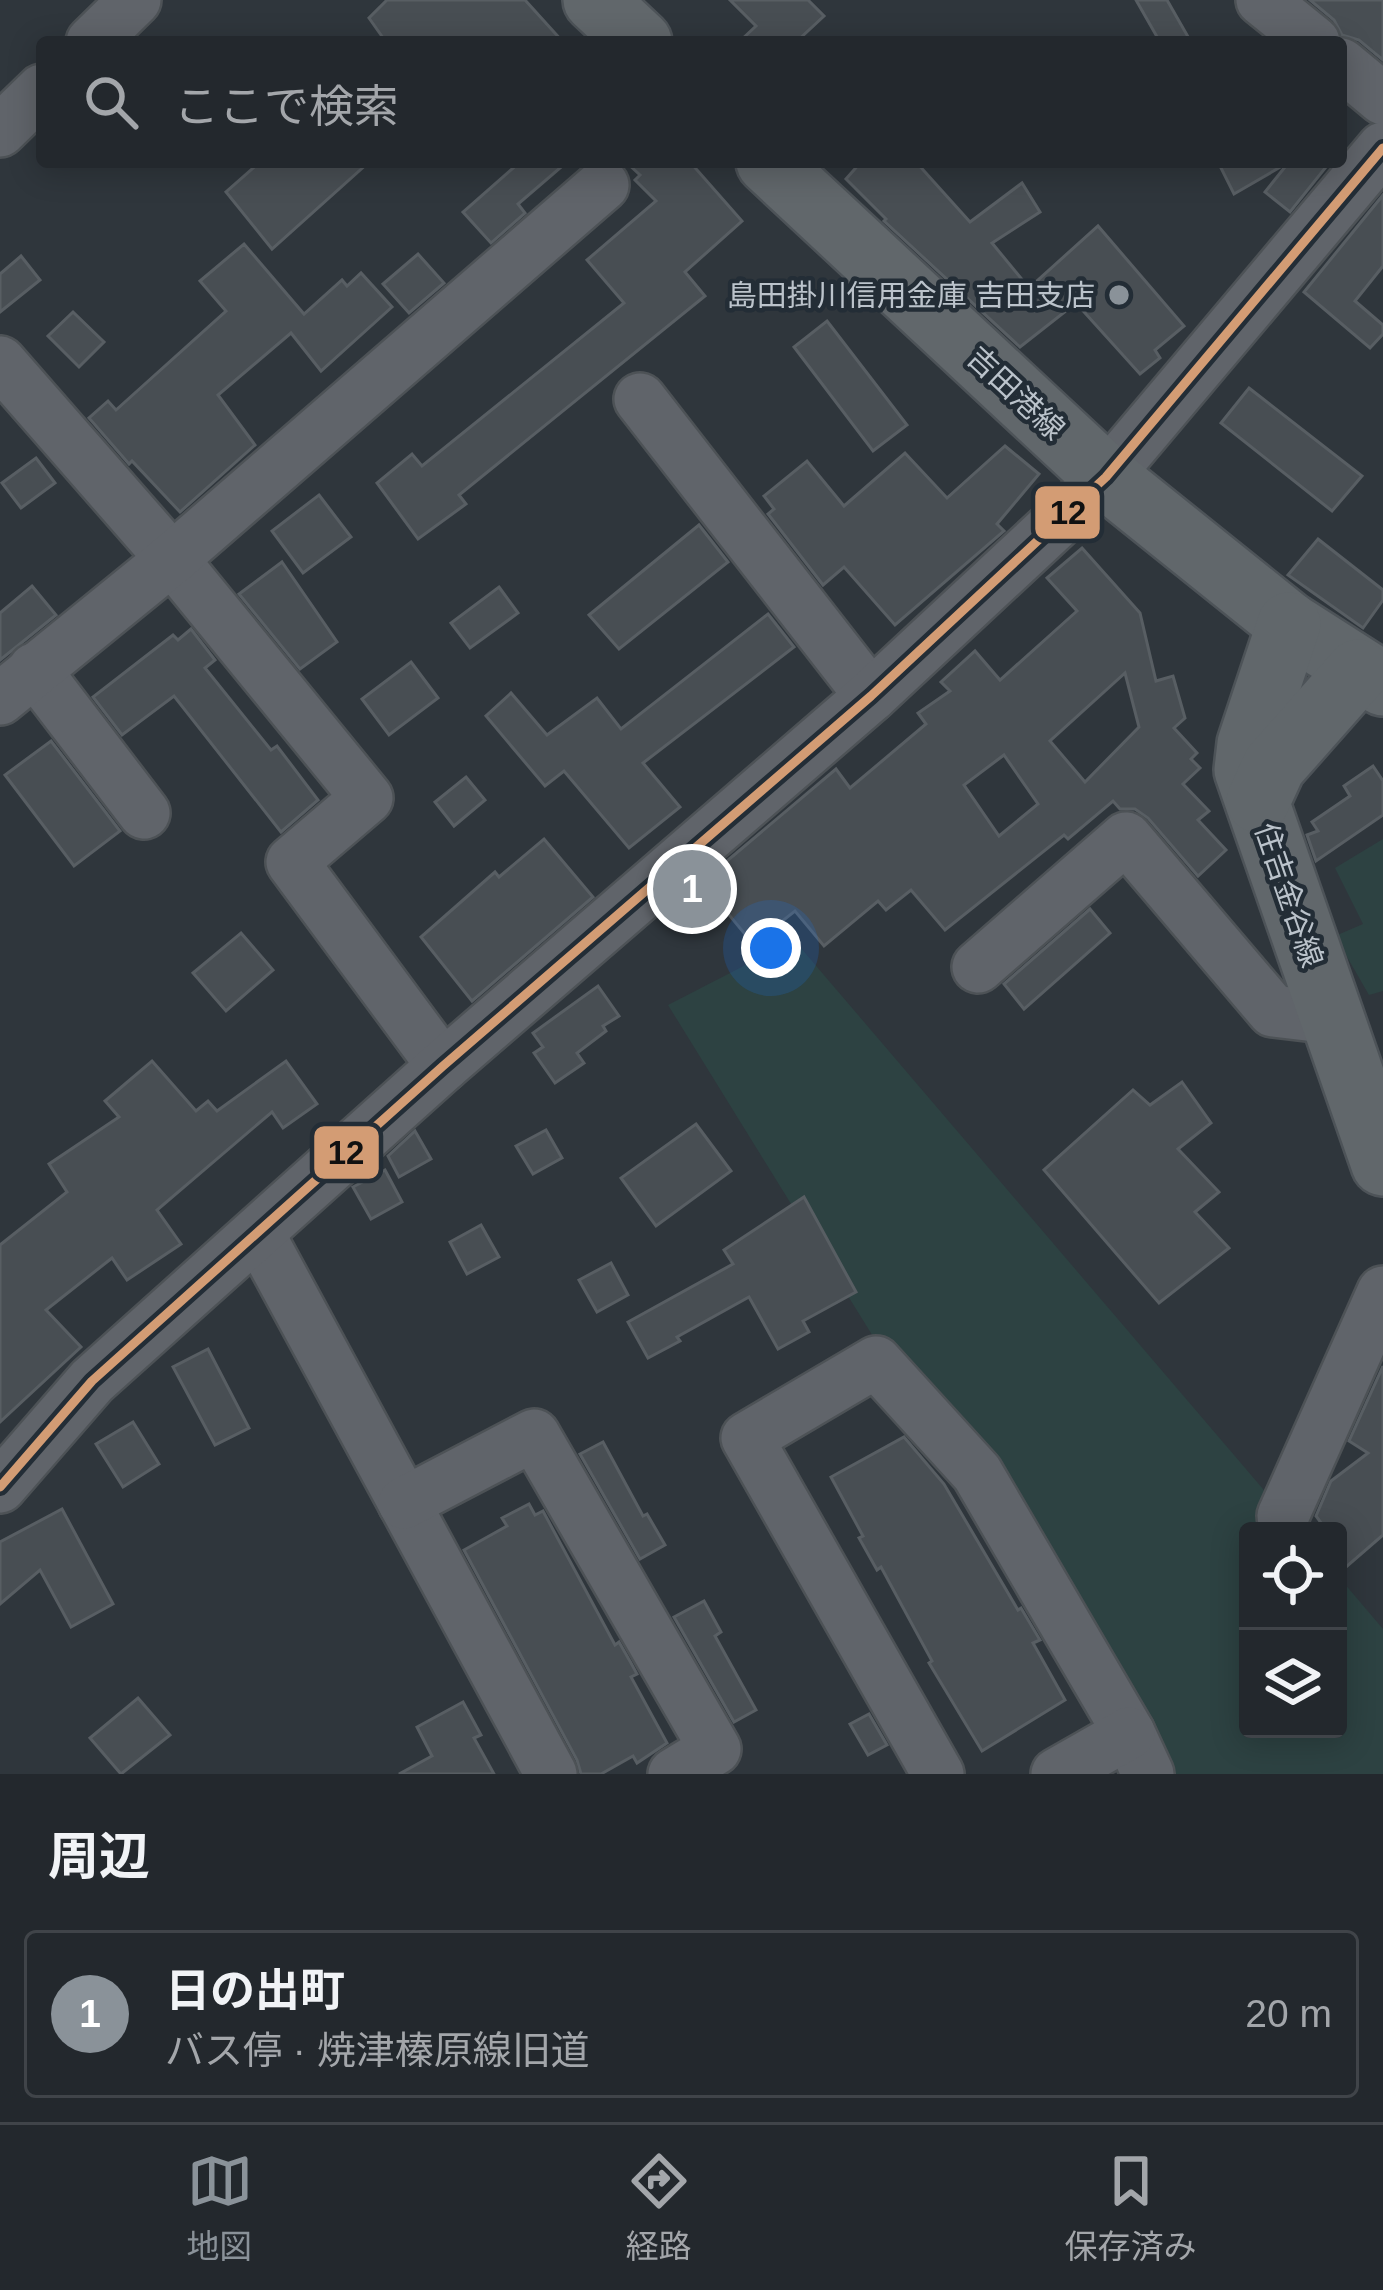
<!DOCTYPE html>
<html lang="ja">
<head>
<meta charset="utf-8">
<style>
  body { margin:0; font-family:Helvetica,"Noto Sans JP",sans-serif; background:#2f3439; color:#f1f3f6 }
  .controls { position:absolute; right:36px; bottom:36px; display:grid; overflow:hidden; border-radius:12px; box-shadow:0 6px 30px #0003 }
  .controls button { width:108px; height:108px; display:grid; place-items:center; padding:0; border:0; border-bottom:3px solid #404449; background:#23282d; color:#f1f3f6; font:60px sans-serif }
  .you { position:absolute; left:771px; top:948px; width:42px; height:42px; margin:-30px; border:9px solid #fff; border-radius:50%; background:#1a73e8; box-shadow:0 0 0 18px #1a73e833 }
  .badge { display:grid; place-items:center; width:78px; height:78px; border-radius:50%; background:#8a9299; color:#fff; font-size:39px; font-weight:700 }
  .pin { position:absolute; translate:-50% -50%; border:6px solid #fff; box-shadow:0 3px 12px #0006 }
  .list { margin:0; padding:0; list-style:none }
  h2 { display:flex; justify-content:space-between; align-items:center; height:156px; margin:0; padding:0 48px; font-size:51px }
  h2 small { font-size:39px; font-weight:400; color:#a3a6aa }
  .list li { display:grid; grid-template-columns:78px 1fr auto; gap:36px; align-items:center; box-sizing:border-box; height:168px; margin:0 24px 24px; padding:0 24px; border:3px solid #404449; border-radius:12px }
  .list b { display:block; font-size:45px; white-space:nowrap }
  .list p { margin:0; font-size:39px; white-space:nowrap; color:#a3a6aa }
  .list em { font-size:39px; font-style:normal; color:#a3a6aa }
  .icon { flex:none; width:66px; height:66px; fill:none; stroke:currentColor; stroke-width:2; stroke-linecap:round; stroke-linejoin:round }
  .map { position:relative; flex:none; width:1383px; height:1774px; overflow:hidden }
  .search { position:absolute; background:#23282d; box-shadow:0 6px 30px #0003; left:36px; right:36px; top:36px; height:132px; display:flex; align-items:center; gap:30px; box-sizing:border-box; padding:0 42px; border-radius:12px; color:#a3a6aa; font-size:45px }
  .sheet { height:348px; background:#23282d }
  nav { display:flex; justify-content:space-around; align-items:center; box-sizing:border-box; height:168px; border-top:3px solid #404449; background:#23282d; font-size:33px; color:#a3a6aa }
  nav a { display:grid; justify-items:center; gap:6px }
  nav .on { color:#8a9299 }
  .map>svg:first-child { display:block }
  .green { fill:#2d4242 }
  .building { fill:#484e53; stroke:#585e63; stroke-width:3; fill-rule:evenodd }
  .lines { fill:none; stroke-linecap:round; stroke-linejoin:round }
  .minor-casing { stroke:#4d5256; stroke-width:56 }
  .major-casing { stroke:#4d5358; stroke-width:68 }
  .minor { stroke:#60646a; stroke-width:51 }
  .major { stroke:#61676b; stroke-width:63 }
  .bus-1-casing { stroke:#232d36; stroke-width:18 }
  .bus-1 { stroke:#d39c74; stroke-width:9 }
  .poi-dot { fill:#8a9299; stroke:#232d36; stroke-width:4.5 }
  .labels { text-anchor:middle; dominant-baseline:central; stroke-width:9; stroke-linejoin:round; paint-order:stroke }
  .poi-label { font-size:30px; fill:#bbc3cb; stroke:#232d36; text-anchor:end }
  .street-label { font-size:30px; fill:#bbc3cb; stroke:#232d36 }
  .line-badge { stroke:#232d36; stroke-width:4.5 }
  .pale-badge-label { font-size:33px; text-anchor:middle; font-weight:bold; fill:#111 }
</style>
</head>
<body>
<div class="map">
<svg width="1383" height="1774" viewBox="0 0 1383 1774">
  <rect width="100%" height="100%" fill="#2f363c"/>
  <g class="green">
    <polygon points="1383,839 1383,991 1369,995 1335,936 1363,924 1335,868"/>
    <polygon points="794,940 1299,1531 1248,1531 1248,1729 1338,1729 1338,1576 1383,1629 1383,1774 1174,1774 1098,1655 895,1372 668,1005"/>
  </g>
  <g class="building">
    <polygon points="387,0 525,0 563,42 386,42 369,18"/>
    <polygon points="730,0 808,0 824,16 796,42 739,42 756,26"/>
    <polygon points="1136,0 1167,0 1191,42 1160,42"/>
    <polygon points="1310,0 1383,0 1383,60 1359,40 1342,35 1334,20"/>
    <polygon points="260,162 369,162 272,249 226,192"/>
    <polygon points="520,162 567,162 518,204 525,213 491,243 463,212"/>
    <polygon points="626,162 690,162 742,221 685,272 705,296 459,495 466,504 418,539 377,483 412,454 422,466 624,303 587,260 656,201 635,180 640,175"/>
    <polygon points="861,162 916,162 970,222 1022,183 1040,212 992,243 1029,288 1098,226 1184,326 1155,350 1160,358 1140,374 1076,303 1020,347 884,221 886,219 846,179"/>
    <polygon points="1218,162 1330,162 1290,212 1265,192 1289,162 1234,194"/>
    <polygon points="1383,195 1383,266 1355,301 1383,325 1383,334 1370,348 1304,292"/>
    <polygon points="244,244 304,314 342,280 347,286 361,273 392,307 321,371 291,333 218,395 255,445 180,512 132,461 129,464 89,418 108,401 116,410 226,311 200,281"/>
    <polygon points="418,254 444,283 409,313 383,284"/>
    <polygon points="21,256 40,280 0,312 0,274"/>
    <polygon points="73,312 104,342 79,367 48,336"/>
    <polygon points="827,321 907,425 873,451 794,347"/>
    <polygon points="1249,388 1362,476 1332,511 1221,423"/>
    <polygon points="1005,446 1039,474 997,524 1004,531 895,625 844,567 823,585 768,514 774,509 764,496 807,461 844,506 905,453 947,498"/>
    <polygon points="36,458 55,483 21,508 2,483"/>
    <polygon points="319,495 351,537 303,573 272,531"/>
    <polygon points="699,525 728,562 619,649 589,615"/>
    <polygon points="1318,539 1383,590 1383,600 1363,628 1288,575"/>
    <path d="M1082,548L1140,613L1156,681L1173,676L1185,718L1174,728L1197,753L1191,759L1200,768L1183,784L1209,811L1198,820L1226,850L1198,876L1148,818L1135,809H1120L1113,801L1068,839L1064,835L945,930L911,890L886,910L878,901L824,946L795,911L753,944L702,882L836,769L850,788L926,724L918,713L950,691L941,682L975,651L1000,680L1077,611L1047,578ZM1125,673L1139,727L1085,782L1050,741ZM1004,755L1038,804L999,836L964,785Z"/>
    <polygon points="282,562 337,642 300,669 239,594"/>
    <polygon points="32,586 56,615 0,660 0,613"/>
    <polygon points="499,587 518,613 470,648 451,623"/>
    <polygon points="768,614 794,647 643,763 680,807 629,848 564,771 545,786 486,716 511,693 547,735 597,698 621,729"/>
    <polygon points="191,629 215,660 205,668 271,750 277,746 318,800 281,832 174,696 122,735 93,697 173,635 178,640"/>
    <polygon points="411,662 438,698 389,735 362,699"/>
    <polygon points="51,741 120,831 74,866 5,775"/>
    <polygon points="1373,766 1383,781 1383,815 1316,861 1307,835 1318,831 1312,822 1350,796 1344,786"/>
    <polygon points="466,777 485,800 454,826 435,802"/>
    <polygon points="544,839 593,897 472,1001 421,937 495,872 499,877"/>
    <polygon points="1090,909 1110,933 1024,1009 1004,984"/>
    <polygon points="241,933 273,970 226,1011 193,973"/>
    <polygon points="598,986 619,1016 603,1026 606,1031 577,1053 584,1063 555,1083 534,1053 543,1047 533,1033"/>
    <polygon points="152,1061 196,1111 208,1101 217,1111 286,1061 317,1104 283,1128 272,1112 157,1210 181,1244 127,1280 112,1258 46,1310 81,1347 0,1422 0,1245 67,1192 49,1164 119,1117 105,1101"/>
    <polygon points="1182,1082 1211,1123 1178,1149 1219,1192 1195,1212 1229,1248 1159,1303 1044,1170 1133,1090 1150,1105"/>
    <polygon points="696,1124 731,1171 656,1226 621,1178"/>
    <polygon points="546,1130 562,1158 533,1174 516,1146"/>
    <polygon points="415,1131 431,1159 399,1177 388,1156"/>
    <polygon points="385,1170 402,1202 371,1219 353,1187"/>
    <polygon points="804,1197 856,1292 803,1321 809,1332 778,1349 749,1297 677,1337 680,1341 648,1358 628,1322 733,1264 724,1250"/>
    <polygon points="481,1225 499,1257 467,1274 450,1242"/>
    <polygon points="611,1263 628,1295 597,1312 579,1280"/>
    <polygon points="208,1349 249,1428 215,1445 173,1367"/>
    <polygon points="1383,1366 1383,1535 1338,1574 1338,1531 1327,1531 1316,1516 1331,1481 1368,1453 1349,1441"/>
    <polygon points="133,1422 159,1464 123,1487 96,1444"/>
    <polygon points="904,1437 944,1484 1018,1610 1021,1608 1040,1640 1033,1643 1065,1700 982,1751 929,1663 932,1661 881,1567 877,1570 859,1538 863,1536 831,1477"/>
    <polygon points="603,1442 643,1516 647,1514 665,1545 640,1559 580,1454"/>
    <polygon points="529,1504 535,1515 543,1511 615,1645 619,1642 631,1663 637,1674 631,1677 667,1743 637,1763 633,1756 601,1774 581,1774 577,1760 464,1550 507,1526 502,1518"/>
    <polygon points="62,1509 113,1604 71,1627 40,1570 0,1604 0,1542"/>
    <polygon points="704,1601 721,1632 715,1636 756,1710 734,1722 674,1617"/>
    <polygon points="138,1698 170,1735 121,1774 90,1738"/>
    <polygon points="463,1702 481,1735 474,1738 494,1774 399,1774 432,1756 417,1727"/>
    <polygon points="869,1714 887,1745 868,1755 850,1724"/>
  </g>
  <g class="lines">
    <defs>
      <g id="minor">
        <polyline points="1262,0 1314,42"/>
        <polyline points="92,42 135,0"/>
        <polyline points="1341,64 1383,99"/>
        <polyline points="0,131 42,90"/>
        <polyline points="0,362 172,559 367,798 292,862 443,1066"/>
        <polyline points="640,399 871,696"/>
        <polyline points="34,669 144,813"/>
        <polyline points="0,699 172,559 603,185"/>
        <polyline points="978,967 1126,838 1273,1011 1332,1018"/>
        <polyline points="259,1235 551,1774"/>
        <polyline points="0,1487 92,1381 443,1066 871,696 1106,477 1383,148"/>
        <polyline points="404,1503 534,1435 715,1749 674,1774"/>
        <polyline points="1283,1516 1383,1292"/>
        <polyline points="938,1774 747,1438 876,1362 977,1473 1129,1733 1148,1774"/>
        <polyline points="1057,1774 1129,1733"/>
      </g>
      <g id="major">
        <polyline points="595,0 640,42"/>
        <polyline points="768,162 1106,477 1289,624 1383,684"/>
        <polyline points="1289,624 1249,744 1246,770 1383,1164"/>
        <polyline points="1258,801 1274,766 1358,671"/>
      </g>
    </defs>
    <use href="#minor" class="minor-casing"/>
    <use href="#major" class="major-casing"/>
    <use href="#minor" class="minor"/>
    <use href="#major" class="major"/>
    <defs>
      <polyline id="bus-1" points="0,1487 92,1381 443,1066 871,696 1106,477 1383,148"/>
    </defs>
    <use href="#bus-1" class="bus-1-casing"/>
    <use href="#bus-1" class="bus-1"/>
  </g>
  <circle class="poi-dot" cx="1119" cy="295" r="12"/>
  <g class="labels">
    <g class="poi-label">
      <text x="1095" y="295">島田掛川信用金庫 吉田支店</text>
    </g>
    <g class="street-label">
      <text transform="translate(1016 393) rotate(43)">吉田港線</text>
      <text transform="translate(1289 895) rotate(71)">住吉金谷線</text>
    </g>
  </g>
  <g class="line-badge">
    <rect x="1033" y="484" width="69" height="57" rx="12" fill="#d39c74"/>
    <rect x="312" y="1124" width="69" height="57" rx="12" fill="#d39c74"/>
  </g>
  <g class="pale-badge-label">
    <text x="1068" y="524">12</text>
    <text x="346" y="1164">12</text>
  </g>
</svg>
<div class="controls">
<button><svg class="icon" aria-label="locate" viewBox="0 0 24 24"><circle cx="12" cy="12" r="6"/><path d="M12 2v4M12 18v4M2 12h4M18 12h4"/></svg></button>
<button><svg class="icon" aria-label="layers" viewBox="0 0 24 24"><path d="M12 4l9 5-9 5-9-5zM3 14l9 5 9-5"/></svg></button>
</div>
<div class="you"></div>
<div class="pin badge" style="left:692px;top:889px">1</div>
<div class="search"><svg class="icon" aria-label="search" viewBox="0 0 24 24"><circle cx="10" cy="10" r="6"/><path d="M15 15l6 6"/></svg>ここで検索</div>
</div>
<section class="sheet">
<h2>周辺<small></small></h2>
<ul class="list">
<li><span class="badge">1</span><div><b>日の出町</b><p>バス停 · 焼津榛原線旧道</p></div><em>20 m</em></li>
</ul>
</section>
<nav>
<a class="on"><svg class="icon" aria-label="map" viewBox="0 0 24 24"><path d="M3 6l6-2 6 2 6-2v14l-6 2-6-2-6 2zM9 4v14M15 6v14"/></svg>地図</a>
<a><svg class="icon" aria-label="directions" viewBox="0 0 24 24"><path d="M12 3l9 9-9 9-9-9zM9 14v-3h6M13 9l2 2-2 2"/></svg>経路</a>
<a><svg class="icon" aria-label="saved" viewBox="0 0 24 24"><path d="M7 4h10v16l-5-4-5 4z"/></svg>保存済み</a>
</nav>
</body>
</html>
